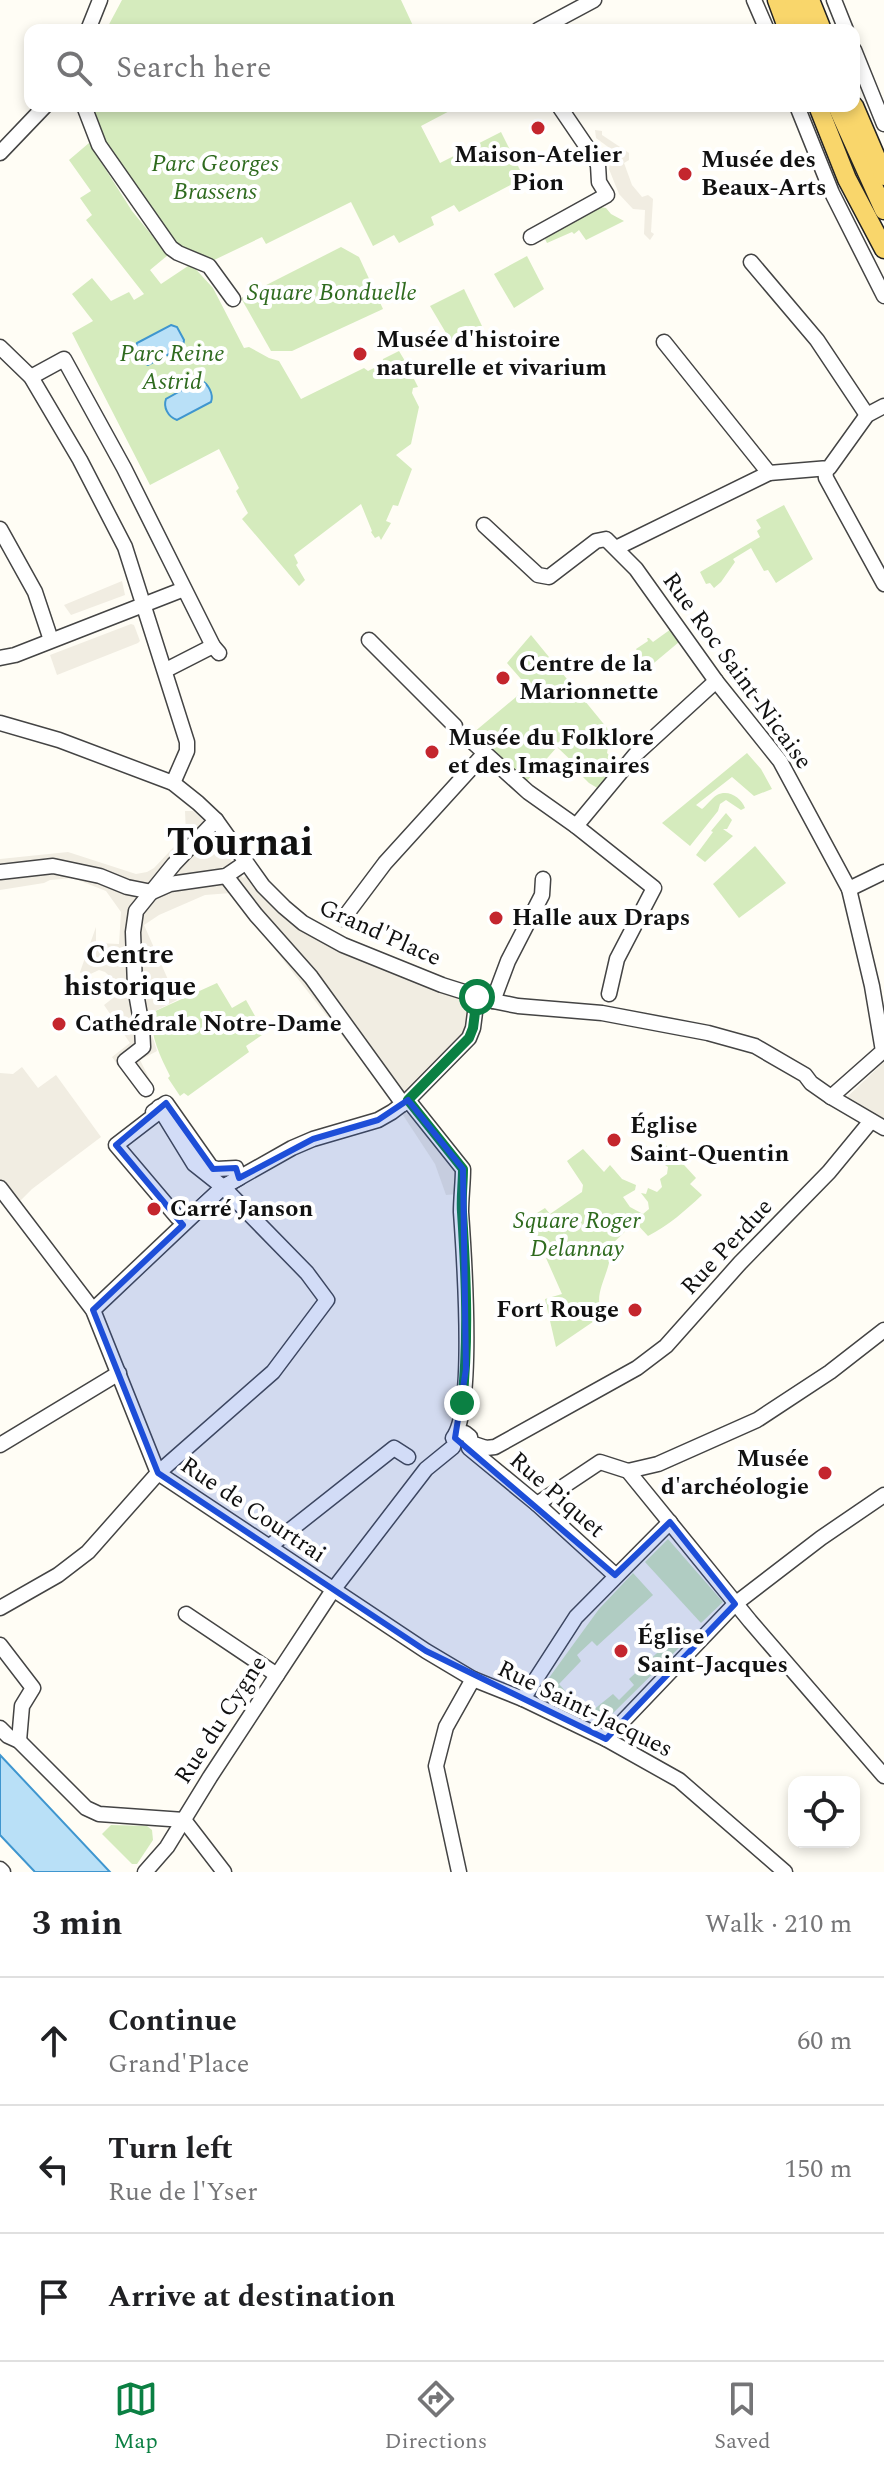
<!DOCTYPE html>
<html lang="en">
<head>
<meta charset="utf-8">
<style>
  body { margin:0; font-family:Spectral,serif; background:#f6f6f6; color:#202124 }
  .controls { position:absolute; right:24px; bottom:24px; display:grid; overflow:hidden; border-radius:16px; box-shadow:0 4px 12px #0003 }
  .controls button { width:72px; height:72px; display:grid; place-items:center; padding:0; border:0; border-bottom:2px solid #e0e0e0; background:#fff; color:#202124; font:40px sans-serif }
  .stop { position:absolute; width:24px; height:24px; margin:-18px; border:6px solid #0b8043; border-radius:50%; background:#fff }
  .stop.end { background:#0b8043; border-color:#fff; box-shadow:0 2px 8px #0008 }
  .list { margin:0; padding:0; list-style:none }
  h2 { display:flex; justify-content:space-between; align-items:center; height:104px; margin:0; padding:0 32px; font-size:34px }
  h2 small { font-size:26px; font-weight:400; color:#757577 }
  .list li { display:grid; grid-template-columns:52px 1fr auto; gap:24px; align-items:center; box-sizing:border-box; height:128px; padding:0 32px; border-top:2px solid #e0e0e0 }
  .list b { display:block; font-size:30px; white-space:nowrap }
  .list p { margin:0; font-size:26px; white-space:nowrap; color:#757577 }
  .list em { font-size:26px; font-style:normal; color:#757577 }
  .icon { flex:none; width:44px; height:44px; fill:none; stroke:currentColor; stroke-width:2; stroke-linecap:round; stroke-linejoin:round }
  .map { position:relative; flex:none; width:884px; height:1872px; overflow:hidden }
  .search { position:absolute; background:#fff; box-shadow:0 4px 12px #0003; left:24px; right:24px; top:24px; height:88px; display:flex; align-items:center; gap:20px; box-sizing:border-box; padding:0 28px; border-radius:16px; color:#757577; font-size:30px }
  .sheet { height:488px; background:#fff }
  nav { display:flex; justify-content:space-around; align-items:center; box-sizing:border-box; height:112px; border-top:2px solid #e0e0e0; background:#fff; font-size:22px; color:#757577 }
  nav a { display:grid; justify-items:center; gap:4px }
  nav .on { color:#0b8043 }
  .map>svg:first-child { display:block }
  .green { fill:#d5ebbd }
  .plaza { fill:#f1ede2 }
  .water { fill:#b9e0f7; stroke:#3f96cf; stroke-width:2 }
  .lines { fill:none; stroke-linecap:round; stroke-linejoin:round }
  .minor-casing { stroke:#444; stroke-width:17 }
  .major-casing { stroke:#222; stroke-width:21 }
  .minor { stroke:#fff; stroke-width:14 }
  .major { stroke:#f9d66b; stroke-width:18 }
  .route { stroke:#0b8043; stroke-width:10 }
  .marked { fill:#1d4ed8; fill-opacity:0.2; stroke:#1d4ed8; stroke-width:6; stroke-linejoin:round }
  .poi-dot { fill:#c4262e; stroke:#fff; stroke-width:3 }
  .labels { text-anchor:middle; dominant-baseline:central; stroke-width:8; stroke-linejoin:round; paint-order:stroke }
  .poi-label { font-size:24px; font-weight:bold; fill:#111; stroke:#fff; text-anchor:start }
  .park-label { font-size:24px; font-style:italic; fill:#2f6b1f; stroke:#fff }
  .street-label { font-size:24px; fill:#111; stroke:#fff }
  .quarter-label { font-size:28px; font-weight:bold; fill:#111; stroke:#fff }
  .town-label { font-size:40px; font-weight:bold; fill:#111; stroke:#fff }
</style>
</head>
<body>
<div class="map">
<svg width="884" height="1872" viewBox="0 0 884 1872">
  <rect width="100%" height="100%" fill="#fffdf5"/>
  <g class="green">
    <polygon points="122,0 401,0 415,30 106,30"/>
    <polygon points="91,106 459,106 421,126 440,163 501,132 524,178 459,212 454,205 431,217 434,225 399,243 394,235 373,246 351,202 266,244 262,237 210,262 183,255 108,152"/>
    <polygon points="89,143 132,211 168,255 150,270 161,284 191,264 213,288 244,348 249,347 269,358 279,361 301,399 364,368 368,371 382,364 383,359 399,351 405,361 402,365 409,379 414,379 418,387 413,388 412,393 419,407 411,444 396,455 412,469 398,506 393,505 386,521 391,523 381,540 379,536 375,538 371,532 372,531 361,504 294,555 298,563 296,565 305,580 299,586 242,519 248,513 236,491 239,488 219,449 150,485 72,333 93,321 72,294 92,278 111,301 129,292 134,300 144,294 86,220 92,215 80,198 91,191 69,160"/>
    <polygon points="601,207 606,208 611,214 624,221 586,240 579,230 574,234 572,232 547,243 545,239 563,226"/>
    <polygon points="341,247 359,257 383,309 292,351 271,351 241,298"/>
    <polygon points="527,256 544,289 514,308 494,274"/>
    <polygon points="464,289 482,326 452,343 430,306"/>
    <polygon points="784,505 813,559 776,583 768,570 764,571 751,548 733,559 735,562 721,582 714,588 710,583 706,584 700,572 760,537 757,531 761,528 756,520"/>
    <polygon points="671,629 679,642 648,668 636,649 648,641 647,638 649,638 653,642"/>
    <polygon points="531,635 616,739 608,747 607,753 617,764 599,789 589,783 577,771 579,768 557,747 527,781 473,733 528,687 507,663"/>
    <path d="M747,753L761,769L772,789L754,796L732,777L696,805L702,809C706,806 712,798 717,795C729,789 741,798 745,808L741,810L726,800L720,804L718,811L690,846L662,823Z"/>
    <polygon points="726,813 732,820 727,829 723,829 733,836 705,862 696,855 713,832 711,831"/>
    <polygon points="755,846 786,883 739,918 713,884"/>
    <path d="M217,983L232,1008L246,1000L255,1016L266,1028L262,1035L246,1046L249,1052L188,1096L184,1093L180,1096L168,1078L170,1076C159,1054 151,1037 151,1013Z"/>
    <path d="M663,1142L696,1178L690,1184L702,1195C685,1211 669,1225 648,1236L635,1222L610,1246C614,1271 590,1292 603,1315L556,1347L545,1299L562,1294L546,1258L550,1255L526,1220L545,1208L550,1214L582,1192L583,1185L567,1161L583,1149L604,1172L610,1165L622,1179L636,1185L635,1190L623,1197L630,1207L643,1214L649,1209L648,1202L641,1193L646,1194L648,1188L657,1192L662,1187L660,1179L667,1174L668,1167L662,1163H658L653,1150Z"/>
    <polygon points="668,1539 723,1602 701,1623 645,1562"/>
    <polygon points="633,1573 653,1595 597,1646 592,1641 577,1655 581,1661 559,1684 567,1693 567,1701 572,1706 579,1706 587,1715 613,1694 619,1700 634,1685 629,1679 684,1628 691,1636 603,1723 538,1693 599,1609"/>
    <polygon points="111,1825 147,1826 152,1830 153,1840 137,1864 132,1864 102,1834"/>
  </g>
  <g class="plaza">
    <polygon points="595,130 602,131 602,135 629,153 629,160 624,163 632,185 642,197 648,195 653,199 651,232 654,234 650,240 644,234 645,210 633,209 619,194 609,169 611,158 615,152 596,138"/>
    <polygon points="122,581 125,595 71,615 64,605"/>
    <polygon points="131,624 134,625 140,641 138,643 57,675 50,655"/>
    <polygon points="185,811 193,811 204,821 243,878 247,875 329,938 366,962 435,990 477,997 472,1029 403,1104 393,1101 231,893 205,895 159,915 144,925 177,1000 151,1013 151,1032 157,1051 140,1060 152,1084 139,1094 112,1057 130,1043 104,1005 113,998 115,992 114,980 105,972 99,970 84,977 80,972 96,927 96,943 119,944 121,912 106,891 73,878 50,880 44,883 0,890 0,859 68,852 136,874 147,872 154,868 186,834"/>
    <polygon points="884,1062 884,1119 846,1098"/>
    <polygon points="22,1067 38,1088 56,1075 101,1137 32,1189 18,1203 0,1180 0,1073 13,1074"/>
    <polygon points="409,1106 451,1158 456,1172 458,1194 446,1195 435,1164 401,1112"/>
  </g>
  <g class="water">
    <path d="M171,325L177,327L184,340L183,347L148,365C140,362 134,351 137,343Z"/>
    <path d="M200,380C208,383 214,394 211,402L177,420C168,417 163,407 166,399Z"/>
    <polygon points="0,1755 110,1872 35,1872 0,1835"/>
  </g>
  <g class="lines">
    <defs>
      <g id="minor">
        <polyline points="754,0 767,30"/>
        <polyline points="834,0 846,30"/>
        <polyline points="88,30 100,0"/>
        <polyline points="538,30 594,0"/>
        <polyline points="854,50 884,124"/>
        <polyline points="84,106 99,145 171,248 178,253 209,266 233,299"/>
        <polyline points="797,106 832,193 884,296"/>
        <polyline points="0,153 45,106"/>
        <polyline points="531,237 607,195 599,182 598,165 595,159 559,106"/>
        <polyline points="751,262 817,340 867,415"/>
        <polyline points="664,342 769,473"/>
        <polyline points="0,347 31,377 80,460 125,547 187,742 187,751 173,783"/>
        <polyline points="31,377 64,359 124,468 213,646 219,653"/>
        <polyline points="825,469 826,478 884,584"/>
        <polyline points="484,525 538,575 549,577 596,541 606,539 636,569 716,681 780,761 828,850 849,889 872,986 883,1051 831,1097"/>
        <polyline points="0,529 35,592 51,640"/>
        <polyline points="616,548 769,473 829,468 867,415 884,406"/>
        <polyline points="369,640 455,726"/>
        <polyline points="0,658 15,655 184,589"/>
        <polyline points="166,670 213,646"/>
        <polyline points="0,723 59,740 173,783 198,803 216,820 263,886 284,907 303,923 343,945 442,985 493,1001 518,1006 602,1013 708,1033 755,1046 805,1075 811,1083 831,1097 884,1128"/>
        <polyline points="466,736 528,792 576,826 654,888 617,959 609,994"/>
        <polyline points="576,826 635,755 716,681"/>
        <polyline points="0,872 53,866 100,876 127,887 152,892 170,884 226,876 245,863"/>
        <polyline points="226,876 256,915 311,977 403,1104"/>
        <polyline points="849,889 884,872"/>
        <polyline points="343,919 385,863 484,754"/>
        <polyline points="493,1001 508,961 542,895 543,879"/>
        <polyline points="146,1089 125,1061 143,1047 142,1027 135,987 133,932 136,911 174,864 216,820"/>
        <path d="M408,1100L463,1169C463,1183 461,1198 461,1212C464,1254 475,1408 453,1438"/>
        <polygon points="166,1103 211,1167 217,1169 236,1168 239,1178 223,1187 184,1223 177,1217 116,1145 155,1115 153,1112"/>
        <polyline points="0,1188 93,1310 158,1473 426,1651 473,1679 523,1699 606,1739 679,1780 785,1872"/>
        <polyline points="93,1310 223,1187 292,1148 313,1139 378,1120 392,1112 408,1100 469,1038 473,1028 477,997"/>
        <polyline points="456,1434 465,1433 470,1437 471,1443 486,1448 495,1447 637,1368 666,1346 740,1263 829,1172 871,1121"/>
        <polyline points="0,1445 119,1373"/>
        <polyline points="469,1448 537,1504 615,1575"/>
        <polyline points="628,1471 658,1464 757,1420 830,1372 884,1330"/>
        <polyline points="537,1504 600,1462 628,1471 750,1621 884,1776"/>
        <polyline points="270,1546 394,1448 408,1457"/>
        <polyline points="0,1608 58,1575 88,1552 158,1473 273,1372 327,1300 307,1273 223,1187 194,1164 159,1107"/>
        <polyline points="186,1614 277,1675"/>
        <polyline points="0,1645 33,1688 22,1706 19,1741"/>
        <polyline points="523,1699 576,1617 670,1522"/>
        <polyline points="0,1728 8,1736 19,1741 86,1808 99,1814 184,1820"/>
        <polyline points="606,1739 735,1604 821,1538 884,1495"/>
        <polyline points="184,1820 224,1872"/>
        <polyline points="0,1869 3,1872"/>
        <polyline points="145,1872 167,1847 210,1777 333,1590 426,1469 453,1447"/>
        <polyline points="459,1872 436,1766 446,1727 473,1679"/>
      </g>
      <g id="major">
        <polyline points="777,0 788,30"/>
        <polyline points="794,0 807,30"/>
        <polyline points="810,0 822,30"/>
        <polyline points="818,106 847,179 884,249"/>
        <polyline points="837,106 884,210"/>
        <polyline points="854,106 884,176"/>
      </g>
    </defs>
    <use href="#minor" class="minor-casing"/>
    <use href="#major" class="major-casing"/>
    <use href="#minor" class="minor"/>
    <use href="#major" class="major"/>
  </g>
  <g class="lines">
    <path class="route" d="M462,1403C469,1340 466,1275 462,1212C461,1198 463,1183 463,1169L408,1100L469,1038L473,1028L477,997"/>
  </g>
  <path class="marked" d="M408,1100L463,1169L466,1369L455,1438L615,1575L670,1522L735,1604L606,1739L426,1651L158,1473L93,1310L183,1225L116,1145L166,1103L213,1169L236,1168L239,1178L313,1139L378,1120Z"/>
  <g class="poi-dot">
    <circle cx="538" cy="128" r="8"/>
    <circle cx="685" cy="174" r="8"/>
    <circle cx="360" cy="354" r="8"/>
    <circle cx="503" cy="678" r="8"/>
    <circle cx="432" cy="752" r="8"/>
    <circle cx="496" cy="918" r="8"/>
    <circle cx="59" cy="1024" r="8"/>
    <circle cx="614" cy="1140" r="8"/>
    <circle cx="154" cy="1209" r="8"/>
    <circle cx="635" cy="1310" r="8"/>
    <circle cx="825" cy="1473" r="8"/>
    <circle cx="621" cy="1651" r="8"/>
  </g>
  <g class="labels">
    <g class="poi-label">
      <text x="538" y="155" text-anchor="middle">Maison-Atelier<tspan x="538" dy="28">Pion</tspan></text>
      <text x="701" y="160">Musée des<tspan x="701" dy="28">Beaux-Arts</tspan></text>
      <text x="376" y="340">Musée d'histoire<tspan x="376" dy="28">naturelle et vivarium</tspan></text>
      <text x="519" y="664">Centre de la<tspan x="519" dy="28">Marionnette</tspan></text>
      <text x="448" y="738">Musée du Folklore<tspan x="448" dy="28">et des Imaginaires</tspan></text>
      <text x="512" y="918">Halle aux Draps</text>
      <text x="75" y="1024">Cathédrale Notre-Dame</text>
      <text x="630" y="1126">Église<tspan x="630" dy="28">Saint-Quentin</tspan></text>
      <text x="170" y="1209">Carré Janson</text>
      <text x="619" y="1310" text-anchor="end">Fort Rouge</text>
      <text x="809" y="1459" text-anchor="end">Musée<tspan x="809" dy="28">d'archéologie</tspan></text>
      <text x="637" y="1637">Église<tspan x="637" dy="28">Saint-Jacques</tspan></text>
    </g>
    <g class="park-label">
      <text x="215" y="164">Parc Georges<tspan x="215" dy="28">Brassens</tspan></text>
      <text x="332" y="293">Square Bonduelle</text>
      <text x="172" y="354">Parc Reine<tspan x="172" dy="28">Astrid</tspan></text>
      <text x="577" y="1221">Square Roger<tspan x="577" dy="28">Delannay</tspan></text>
    </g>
    <g class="street-label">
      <text transform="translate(737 671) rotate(54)">Rue Roc Saint-Nicaise</text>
      <text transform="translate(380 933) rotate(24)">Grand'Place</text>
      <text transform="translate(727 1247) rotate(-47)">Rue Perdue</text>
      <text transform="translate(557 1495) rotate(41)">Rue Piquet</text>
      <text transform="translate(253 1510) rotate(34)">Rue de Courtrai</text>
      <text transform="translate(585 1709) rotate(26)">Rue Saint-Jacques</text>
      <text transform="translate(221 1720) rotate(-57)">Rue du Cygne</text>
    </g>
    <g class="quarter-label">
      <text x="130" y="954">Centre<tspan x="130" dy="32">historique</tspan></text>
    </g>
    <g class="town-label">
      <text x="240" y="843">Tournai</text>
    </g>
  </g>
</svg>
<div class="controls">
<button><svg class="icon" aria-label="locate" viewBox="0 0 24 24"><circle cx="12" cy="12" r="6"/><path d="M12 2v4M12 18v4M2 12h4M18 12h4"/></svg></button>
</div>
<div class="stop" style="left:477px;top:997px"></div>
<div class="stop end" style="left:462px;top:1403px"></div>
<div class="search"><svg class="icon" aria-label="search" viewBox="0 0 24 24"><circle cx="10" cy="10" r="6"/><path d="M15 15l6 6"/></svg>Search here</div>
</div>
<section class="sheet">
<h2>3 min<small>Walk · 210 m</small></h2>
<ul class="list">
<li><svg class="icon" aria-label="ahead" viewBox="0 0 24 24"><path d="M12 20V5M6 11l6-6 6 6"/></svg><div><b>Continue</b><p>Grand'Place</p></div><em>60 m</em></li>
<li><svg class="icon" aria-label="left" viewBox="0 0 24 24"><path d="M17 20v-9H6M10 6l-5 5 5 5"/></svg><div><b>Turn left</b><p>Rue de l'Yser</p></div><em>150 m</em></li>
<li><svg class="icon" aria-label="arrive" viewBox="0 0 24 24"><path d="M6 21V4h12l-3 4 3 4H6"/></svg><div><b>Arrive at destination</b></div></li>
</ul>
</section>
<nav>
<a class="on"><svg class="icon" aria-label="map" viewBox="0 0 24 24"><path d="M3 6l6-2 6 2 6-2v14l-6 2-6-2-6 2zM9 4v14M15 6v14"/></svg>Map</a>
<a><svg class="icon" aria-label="directions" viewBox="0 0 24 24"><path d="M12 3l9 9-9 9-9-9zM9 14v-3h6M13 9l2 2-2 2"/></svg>Directions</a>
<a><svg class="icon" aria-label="saved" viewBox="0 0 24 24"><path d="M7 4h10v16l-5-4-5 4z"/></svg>Saved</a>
</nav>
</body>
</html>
